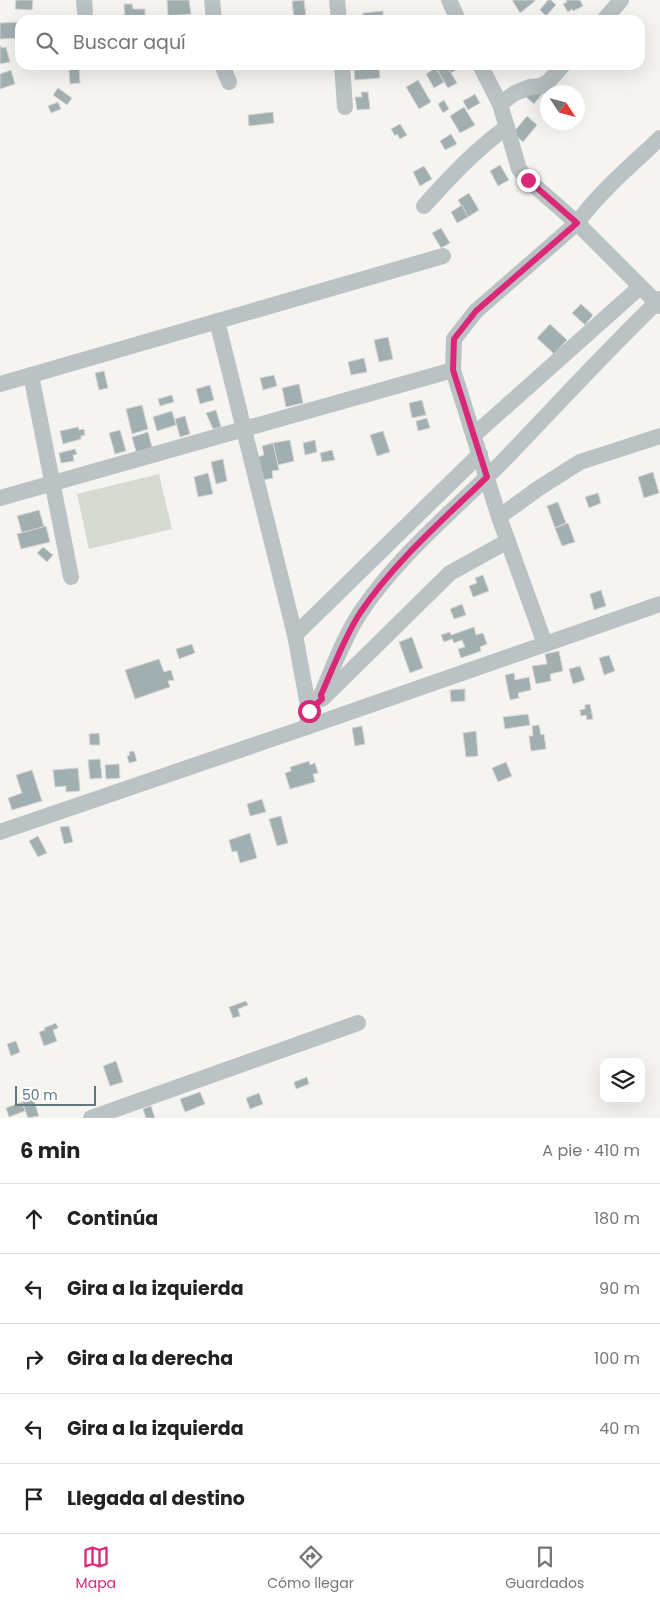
<!DOCTYPE html>
<html lang="es">
<head>
<meta charset="utf-8">
<style>
  body { margin:0; font-family:Poppins,sans-serif; background:#f6f6f6; color:#222 }
  .controls { position:absolute; right:15px; bottom:15px; display:grid; overflow:hidden; border-radius:10px; box-shadow:0 5px 20px #0002 }
  .controls button { width:45px; height:45px; display:grid; place-items:center; padding:0; border:0; border-bottom:1px solid #e0e0e0; background:#fff; color:#222; font:25px sans-serif }
  .compass { position:absolute; left:540px; top:85px; width:45px; height:45px; border-radius:50%; background:#fff; box-shadow:0 5px 20px #0002; rotate:126deg }
  .scale { position:absolute; left:15px; bottom:12px; width:81px; box-sizing:border-box; padding-left:5px; border:2px solid #60787c; border-top:0; font-size:14px; line-height:18px; white-space:nowrap; color:#60787c; -webkit-text-stroke:4px #fff; paint-order:stroke }
  .stop { position:absolute; width:15px; height:15px; margin:-11px; border:4px solid #db2777; border-radius:50%; background:#fff }
  .stop.end { background:#db2777; border-color:#fff; box-shadow:0 1px 5px #0008 }
  .list { margin:0; padding:0; list-style:none }
  h2 { display:flex; justify-content:space-between; align-items:center; height:65px; margin:0; padding:0 20px; font-size:21px }
  h2 small { font-size:16px; font-weight:400; color:#767676 }
  .list li { display:grid; grid-template-columns:32px 1fr auto; gap:15px; align-items:center; box-sizing:border-box; height:70px; padding:0 20px; border-top:1px solid #e0e0e0 }
  .list b { display:block; font-size:19px; white-space:nowrap }
  .list em { font-size:16px; font-style:normal; color:#767676 }
  .icon { flex:none; width:28px; height:28px; fill:none; stroke:currentColor; stroke-width:2; stroke-linecap:round; stroke-linejoin:round }
  .map { position:relative; flex:none; width:660px; height:1118px; overflow:hidden }
  .search { position:absolute; background:#fff; box-shadow:0 5px 20px #0002; left:15px; right:15px; top:15px; height:55px; display:flex; align-items:center; gap:12px; box-sizing:border-box; padding:0 18px; border-radius:15px; color:#767676; font-size:19px }
  .sheet { height:415px; background:#fff }
  nav { display:flex; justify-content:space-around; align-items:center; box-sizing:border-box; height:70px; border-top:1px solid #e0e0e0; background:#fff; font-size:14px; color:#767676 }
  nav a { display:grid; justify-items:center; gap:2px }
  nav .on { color:#db2777 }
  .map>svg:first-child { display:block }
  .green { fill:#d6dad0 }
  .building { fill:#a2afb0; stroke:#d6d5d4 }
  .lines { fill:none; stroke-linecap:round; stroke-linejoin:round }
  .minor { stroke:#bbc2c4; stroke-width:16 }
  .route { stroke:#db2777; stroke-width:6 }
</style>
</head>
<body>
<div class="map">
<svg width="660" height="1118" viewBox="0 0 660 1118">
  <rect width="100%" height="100%" fill="#f5f4f1"/>
  <polygon class="green" points="159,474 172,529 89,549 77,494"/>
  <g class="building">
    <polygon points="16,0 33,0 32,10 15,9"/>
    <polygon points="167,0 189,0 191,14 168,16"/>
    <polygon points="304,0 306,17 294,18 292,1"/>
    <polygon points="512,0 535,0 535,1 520,13"/>
    <polygon points="548,0 551,0 556,5 546,16 540,10"/>
    <polygon points="566,0 580,0 583,6 573,11 572,9 568,12 563,4 567,2"/>
    <polygon points="124,4 132,4 133,9 145,9 145,18 125,20"/>
    <polygon points="383,11 383,20 363,20 363,13"/>
    <polygon points="20,22 20,38 0,39 0,23"/>
    <polygon points="0,45 2,48 6,47 10,62 0,64"/>
    <polygon points="441,65 446,65 457,83 448,88 436,68"/>
    <polygon points="446,65 464,65 451,73"/>
    <polygon points="79,68 80,83 70,84 69,69"/>
    <polygon points="379,68 380,78 355,80 354,70"/>
    <polygon points="436,68 444,82 434,88 426,74"/>
    <polygon points="11,70 15,84 0,89 0,74"/>
    <polygon points="418,80 431,102 419,109 406,87"/>
    <polygon points="534,87 542,94 534,104 526,97"/>
    <polygon points="58,88 72,98 67,105 53,95"/>
    <polygon points="361,92 368,92 370,109 357,110 355,97 362,97"/>
    <polygon points="475,94 480,103 468,110 463,101"/>
    <polygon points="444,100 449,109 443,113 438,104"/>
    <polygon points="58,102 61,109 51,113 48,106"/>
    <polygon points="464,107 475,125 460,133 450,116"/>
    <polygon points="273,112 274,123 249,126 248,115"/>
    <polygon points="527,116 537,125 523,142 513,133"/>
    <polygon points="400,124 407,135 400,139 397,134 395,136 391,129"/>
    <polygon points="451,134 457,144 445,150 440,141"/>
    <polygon points="500,165 509,180 498,186 490,171"/>
    <polygon points="424,166 432,179 420,186 413,172"/>
    <polygon points="469,193 479,210 468,217 458,200"/>
    <polygon points="462,205 468,217 457,223 451,212"/>
    <polygon points="441,228 450,243 441,248 432,233"/>
    <polygon points="581,304 593,315 585,325 572,313"/>
    <polygon points="550,324 567,340 554,354 537,338"/>
    <polygon points="388,337 393,359 379,362 374,340"/>
    <polygon points="364,358 367,372 351,375 348,362"/>
    <polygon points="104,371 108,388 99,390 95,373"/>
    <polygon points="274,375 277,386 263,390 260,378"/>
    <polygon points="299,384 303,403 286,407 282,388"/>
    <polygon points="210,385 214,400 200,404 196,389"/>
    <polygon points="172,395 174,402 160,406 158,399"/>
    <polygon points="422,400 426,415 412,418 409,403"/>
    <polygon points="142,405 148,429 132,434 126,409"/>
    <polygon points="216,410 221,427 213,429 206,413"/>
    <polygon points="172,411 176,425 157,431 153,417"/>
    <polygon points="185,416 190,434 180,437 175,419"/>
    <polygon points="427,418 430,428 418,431 416,421"/>
    <polygon points="78,427 79,430 84,429 85,435 81,436 81,439 63,444 60,431"/>
    <polygon points="120,430 126,451 115,454 109,433"/>
    <polygon points="383,431 390,452 377,456 370,435"/>
    <polygon points="148,432 153,451 137,455 132,437"/>
    <polygon points="290,440 294,461 278,465 273,443"/>
    <polygon points="315,440 317,452 305,455 303,443"/>
    <polygon points="273,443 279,470 272,471 273,478 263,480 258,457 264,455 262,446"/>
    <polygon points="75,449 77,454 73,455 74,461 61,463 59,453"/>
    <polygon points="332,450 335,460 322,462 320,453"/>
    <polygon points="223,459 227,481 216,484 211,462"/>
    <polygon points="653,472 659,493 644,498 638,477"/>
    <polygon points="208,473 213,494 198,497 194,477"/>
    <polygon points="598,493 601,503 589,508 585,497"/>
    <polygon points="558,502 566,523 555,528 547,506"/>
    <polygon points="39,510 44,527 22,533 17,516"/>
    <polygon points="568,523 575,542 562,546 555,528"/>
    <polygon points="46,526 50,542 21,549 17,534"/>
    <polygon points="43,547 53,555 47,562 37,553"/>
    <polygon points="483,575 489,591 473,597 469,586 477,583 475,578"/>
    <polygon points="601,590 606,606 594,610 590,594"/>
    <polygon points="462,604 466,615 454,619 450,609"/>
    <polygon points="474,627 476,635 483,633 487,644 480,647 481,651 461,658 458,649 465,647 462,640 454,643 452,639 444,642 441,635 450,632 451,635"/>
    <polygon points="412,637 423,668 410,673 399,642"/>
    <polygon points="192,644 195,653 179,659 176,649"/>
    <polygon points="559,651 563,671 550,674 551,681 536,684 532,666 547,664 545,654"/>
    <polygon points="609,655 615,671 604,675 599,658"/>
    <polygon points="159,659 164,672 171,670 174,680 168,681 170,687 135,699 125,670"/>
    <polygon points="580,666 585,680 573,684 569,669"/>
    <polygon points="514,673 515,680 529,677 531,690 518,693 519,698 510,700 505,675"/>
    <polygon points="465,689 465,701 451,702 450,690"/>
    <polygon points="590,704 593,719 587,720 586,715 581,716 580,710 585,709 585,705"/>
    <polygon points="528,714 530,725 505,729 503,717"/>
    <polygon points="539,725 541,735 544,734 546,749 531,751 529,736 533,736 532,726"/>
    <polygon points="362,726 365,744 355,746 352,728"/>
    <polygon points="476,731 478,756 466,757 463,733"/>
    <polygon points="99,733 100,745 90,745 89,734"/>
    <polygon points="134,751 137,761 129,763 127,756 130,755 129,752"/>
    <polygon points="100,759 102,778 90,779 88,760"/>
    <polygon points="309,761 310,765 315,763 318,773 313,774 315,782 290,789 285,773 291,771 290,767"/>
    <polygon points="506,762 512,776 498,782 492,768"/>
    <polygon points="119,764 120,778 106,779 105,765"/>
    <polygon points="78,768 80,791 66,792 66,786 55,787 53,770"/>
    <polygon points="32,770 42,801 12,810 8,798 22,793 16,775"/>
    <polygon points="262,799 266,812 250,816 247,804"/>
    <polygon points="281,816 288,843 277,846 269,819"/>
    <polygon points="69,826 73,842 64,844 60,827"/>
    <polygon points="250,833 257,858 240,863 237,851 232,852 229,840"/>
    <polygon points="38,836 47,853 38,857 29,841"/>
    <polygon points="246,1001 248,1005 238,1009 240,1016 233,1018 229,1007"/>
    <polygon points="56,1023 58,1028 53,1030 57,1041 44,1046 39,1032 45,1030 44,1028"/>
    <polygon points="16,1041 20,1052 11,1056 7,1044"/>
    <polygon points="116,1061 123,1082 110,1086 103,1066"/>
    <polygon points="307,1077 309,1084 296,1089 294,1082"/>
    <polygon points="200,1092 205,1104 185,1112 180,1099"/>
    <polygon points="259,1093 263,1104 250,1109 246,1098"/>
    <polygon points="33,1098 39,1116 28,1118 22,1102"/>
    <polygon points="22,1102 25,1111 9,1117 6,1108"/>
    <polygon points="151,1106 155,1118 146,1118 143,1109"/>
  </g>
  <g class="lines">
    <g class="minor">
      <polyline points="84,0 85,12"/>
      <polyline points="212,0 214,20"/>
      <polyline points="337,0 339,20"/>
      <polyline points="449,0 458,20"/>
      <polyline points="604,20 621,0"/>
      <polyline points="222,65 229,82"/>
      <polyline points="342,65 345,107"/>
      <polyline points="480,65 500,104 519,169 528,180 577,223 660,306"/>
      <polyline points="500,104 515,93 530,87 541,86 548,82 563,65"/>
      <path d="M424,206C450,177 475,150 507,127"/>
      <polyline points="217,321 295,635 309,711 307,727"/>
      <polyline points="31,375 71,577"/>
      <polyline points="0,384 443,256"/>
      <polyline points="474,435 640,287"/>
      <polyline points="0,498 453,370"/>
      <polyline points="499,517 539,488 580,462 660,436"/>
      <polyline points="295,635 480,454"/>
      <path d="M545,644L499,517L453,370L454,339L476,311L577,223C600,191 632,165 660,138"/>
      <polyline points="324,697 450,573 508,541"/>
      <path d="M322,699L321,695C333,668 343,639 360,613C399,554 456,509 505,459C556,406 607,350 660,299"/>
      <polyline points="0,832 307,727 660,604"/>
      <polyline points="91,1118 358,1023"/>
    </g>
  </g>
  <g class="lines">
    <path class="route" d="M309,711L322,699L321,695C333,668 344,638 360,613C395,561 443,520 487,477L453,370L454,339L476,311L577,223L528,180"/>
  </g>
</svg>
<div class="controls">
<button><svg class="icon" aria-label="layers" viewBox="0 0 24 24"><path d="M12 4l9 5-9 5-9-5zM3 14l9 5 9-5"/></svg></button>
</div>
<svg class="compass" viewBox="-18 -18 36 36"><path d="M0-13l5 13h-10z" fill="#e53935"/><path d="M0 13l5-13h-10z" fill="#767676"/></svg>
<div class="scale">50 m</div>
<div class="stop" style="left:309px;top:711px"></div>
<div class="stop end" style="left:528px;top:180px"></div>
<div class="search"><svg class="icon" aria-label="search" viewBox="0 0 24 24"><circle cx="10" cy="10" r="6"/><path d="M15 15l6 6"/></svg>Buscar aquí</div>
</div>
<section class="sheet">
<h2>6 min<small>A pie · 410 m</small></h2>
<ul class="list">
<li><svg class="icon" aria-label="ahead" viewBox="0 0 24 24"><path d="M12 20V5M6 11l6-6 6 6"/></svg><div><b>Continúa</b></div><em>180 m</em></li>
<li><svg class="icon" aria-label="left" viewBox="0 0 24 24"><path d="M17 20v-9H6M10 6l-5 5 5 5"/></svg><div><b>Gira a la izquierda</b></div><em>90 m</em></li>
<li><svg class="icon" aria-label="right" viewBox="0 0 24 24"><path d="M7 20v-9h11M14 6l5 5-5 5"/></svg><div><b>Gira a la derecha</b></div><em>100 m</em></li>
<li><svg class="icon" aria-label="left" viewBox="0 0 24 24"><path d="M17 20v-9H6M10 6l-5 5 5 5"/></svg><div><b>Gira a la izquierda</b></div><em>40 m</em></li>
<li><svg class="icon" aria-label="arrive" viewBox="0 0 24 24"><path d="M6 21V4h12l-3 4 3 4H6"/></svg><div><b>Llegada al destino</b></div></li>
</ul>
</section>
<nav>
<a class="on"><svg class="icon" aria-label="map" viewBox="0 0 24 24"><path d="M3 6l6-2 6 2 6-2v14l-6 2-6-2-6 2zM9 4v14M15 6v14"/></svg>Mapa</a>
<a><svg class="icon" aria-label="directions" viewBox="0 0 24 24"><path d="M12 3l9 9-9 9-9-9zM9 14v-3h6M13 9l2 2-2 2"/></svg>Cómo llegar</a>
<a><svg class="icon" aria-label="saved" viewBox="0 0 24 24"><path d="M7 4h10v16l-5-4-5 4z"/></svg>Guardados</a>
</nav>
</body>
</html>
